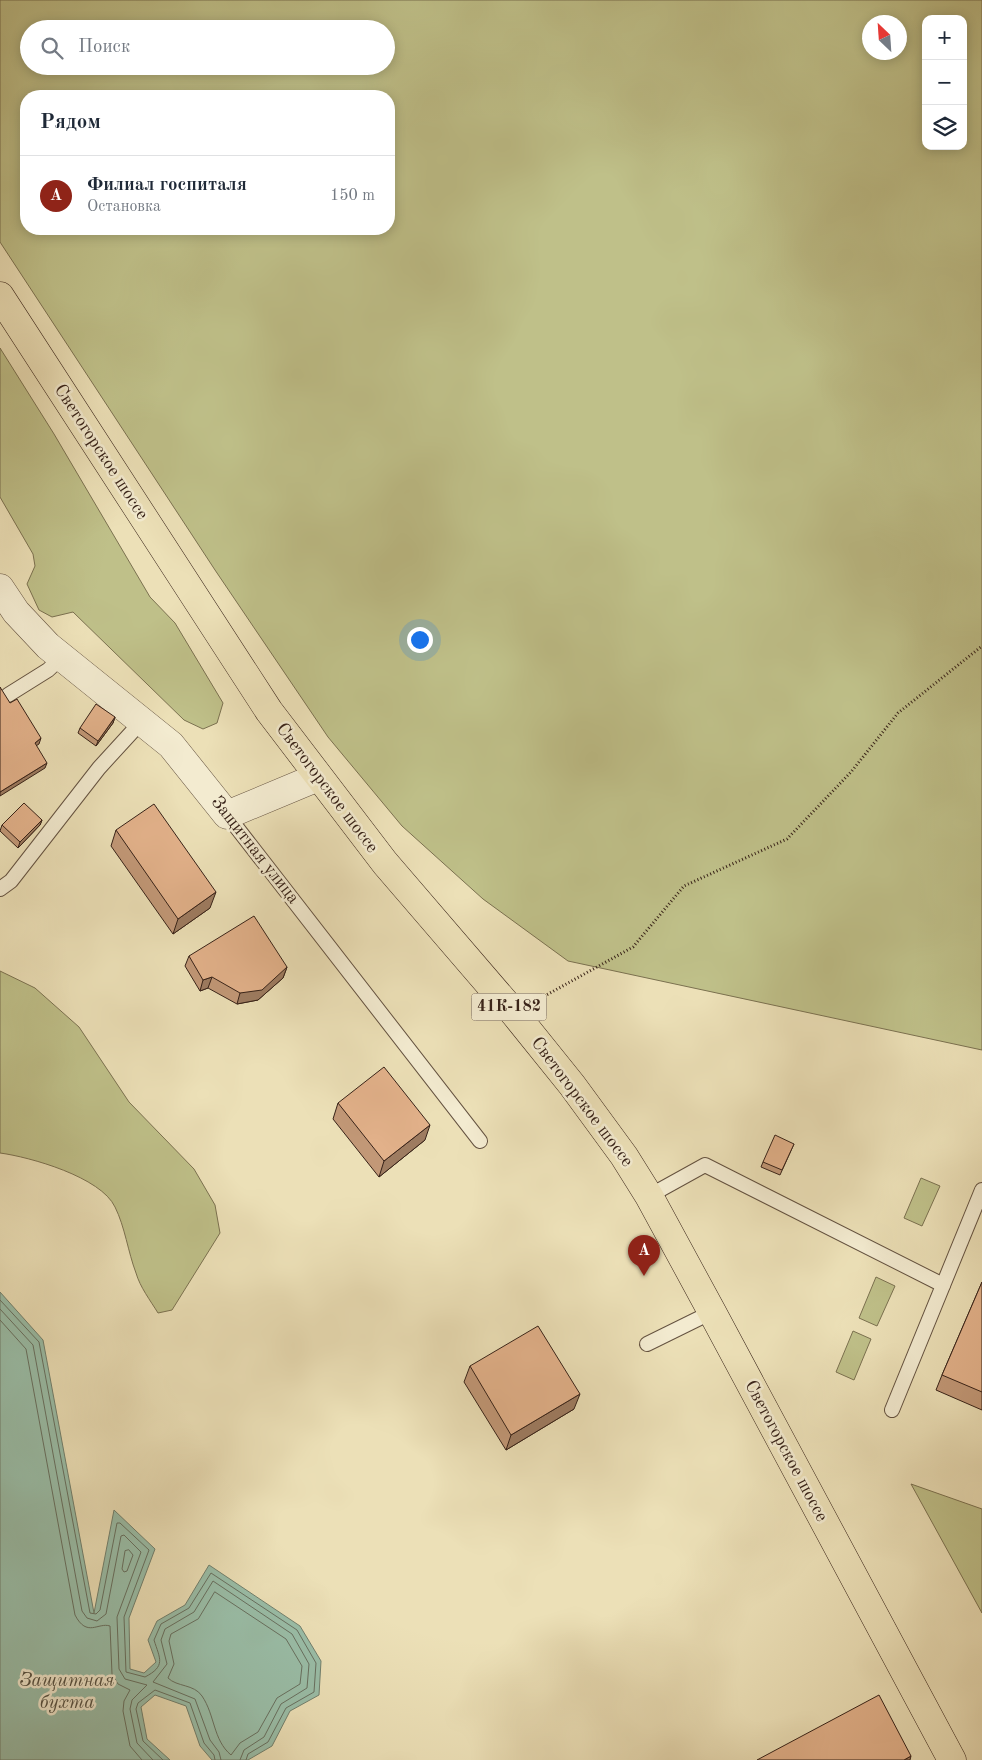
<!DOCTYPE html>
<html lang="ru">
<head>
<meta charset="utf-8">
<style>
  body { margin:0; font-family:"Old Standard TT",serif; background:#f6f6f7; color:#1f2937 }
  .controls { position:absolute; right:15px; top:15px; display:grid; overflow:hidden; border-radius:10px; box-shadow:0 2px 12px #0003 }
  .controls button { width:45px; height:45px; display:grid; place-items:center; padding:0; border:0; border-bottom:1px solid #e0e1e3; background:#fff; color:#1f2937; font:25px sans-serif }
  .compass { position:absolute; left:862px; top:15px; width:45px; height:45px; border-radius:50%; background:#fff; box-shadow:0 2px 12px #0003; rotate:335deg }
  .you { position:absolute; left:419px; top:639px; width:18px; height:18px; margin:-12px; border:4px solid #fff; border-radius:50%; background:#1a73e8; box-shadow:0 0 0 8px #1a73e833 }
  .badge { display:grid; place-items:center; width:32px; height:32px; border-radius:50%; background:#8f2418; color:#fff; font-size:16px; font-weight:700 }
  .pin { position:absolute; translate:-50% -41px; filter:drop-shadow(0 1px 2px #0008) }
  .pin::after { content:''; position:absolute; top:26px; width:18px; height:15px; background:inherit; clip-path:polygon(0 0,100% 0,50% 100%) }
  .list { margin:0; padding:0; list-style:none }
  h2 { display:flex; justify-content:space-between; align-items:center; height:65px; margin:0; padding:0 20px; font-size:21px }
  h2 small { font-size:16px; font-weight:400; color:#747a83 }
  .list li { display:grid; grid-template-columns:32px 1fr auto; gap:15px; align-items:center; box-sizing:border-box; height:80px; padding:0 20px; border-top:1px solid #e0e1e3 }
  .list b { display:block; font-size:19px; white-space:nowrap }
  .list p { margin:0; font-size:16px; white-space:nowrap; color:#747a83 }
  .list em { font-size:16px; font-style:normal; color:#747a83 }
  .icon { flex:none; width:28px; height:28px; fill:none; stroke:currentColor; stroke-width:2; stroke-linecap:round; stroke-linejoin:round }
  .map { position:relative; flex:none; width:982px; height:1760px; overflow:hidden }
  .search { position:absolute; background:#fff; box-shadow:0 2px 12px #0003; left:20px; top:20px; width:375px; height:55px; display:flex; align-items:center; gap:12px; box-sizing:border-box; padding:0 18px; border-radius:28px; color:#747a83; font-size:19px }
  .panel { position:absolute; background:#fff; box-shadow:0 2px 12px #0003; left:20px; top:90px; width:375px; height:145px; border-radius:20px }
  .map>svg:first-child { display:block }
  .green { fill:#bfc089; stroke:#7b7150; fill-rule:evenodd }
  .water { fill:#9abea8; stroke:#72806e }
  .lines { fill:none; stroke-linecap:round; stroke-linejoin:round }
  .shore { stroke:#687060; stroke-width:1 }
  .lane-casing { stroke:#645240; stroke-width:16 }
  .street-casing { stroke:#645240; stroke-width:29 }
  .primary-casing { stroke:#372218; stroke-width:29 }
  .path { stroke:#372218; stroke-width:3; stroke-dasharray:1 2.5; stroke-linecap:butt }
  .lane { stroke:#f3ebd0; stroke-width:14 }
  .street { stroke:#f3ebd0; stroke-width:28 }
  .primary { stroke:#ece0b7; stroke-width:28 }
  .wall { fill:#c29877; stroke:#372218 }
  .shaded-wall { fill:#9e7c61; stroke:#372218 }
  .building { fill:#e2b18a; stroke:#372218 }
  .labels { text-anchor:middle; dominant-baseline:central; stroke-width:5; stroke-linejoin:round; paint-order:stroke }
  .shield { fill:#f3ebd0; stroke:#6f5e4f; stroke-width:1 }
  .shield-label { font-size:16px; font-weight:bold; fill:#372218 }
  .street-label { font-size:18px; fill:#372218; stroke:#f3ebd0 }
  .water-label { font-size:19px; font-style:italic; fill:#555143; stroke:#f3ebd0 }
</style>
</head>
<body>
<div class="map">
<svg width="982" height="1760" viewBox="0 0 982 1760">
  <rect width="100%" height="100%" fill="#ece0b7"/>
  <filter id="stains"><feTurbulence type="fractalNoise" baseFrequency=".004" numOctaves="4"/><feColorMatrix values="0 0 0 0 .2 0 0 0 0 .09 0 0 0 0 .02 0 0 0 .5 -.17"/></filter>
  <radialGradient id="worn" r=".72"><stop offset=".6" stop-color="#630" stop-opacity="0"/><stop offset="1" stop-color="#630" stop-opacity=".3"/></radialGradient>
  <g class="green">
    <path d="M0,0H982V1050L568,961L483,899L402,826L328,737L215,570L0,242ZM926,19H963V146H926ZM900,22V52H870V22ZM29,29H386V66H29ZM26,96H389V229H26Z"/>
    <polygon points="0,348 54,434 150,597 175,623 223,703 217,723 203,729 184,720 73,612 52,617 39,610 27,584 35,566 33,554 0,497"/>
    <path d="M0,971L35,988L79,1027L129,1102L194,1169L215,1205L220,1233L172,1310L158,1313C150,1300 140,1287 136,1273C128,1252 125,1227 115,1207C101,1177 30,1157 0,1153Z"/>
    <polygon points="921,1178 940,1186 922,1226 904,1218"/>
    <polygon points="876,1277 895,1286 877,1326 859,1318"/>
    <polygon points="853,1331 871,1339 854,1380 836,1372"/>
    <polygon points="911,1484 982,1509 982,1613"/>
  </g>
  <polygon class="water" points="0,1292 43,1340 94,1613 114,1510 155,1549 129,1618 130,1669 144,1673 156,1662 148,1640 157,1621 185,1605 209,1565 300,1626 321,1661 319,1695 290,1711 272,1746 248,1760 212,1760 200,1746 186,1706 155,1695 141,1707 147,1739 170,1760 0,1760"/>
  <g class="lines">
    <g class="shore">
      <path d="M0,1300L39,1342L90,1613L96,1614L100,1610L117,1523H120L149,1550L124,1617L126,1672L145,1677C166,1666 160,1659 154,1640L161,1624L189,1608L211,1573L297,1630L316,1663L314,1692L286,1708L268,1742L248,1754L246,1760"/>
      <polyline points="0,1309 33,1345 82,1611 87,1618 97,1621 106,1614 121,1536 124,1535 141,1552 117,1617 119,1669 125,1679 147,1685 132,1700 130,1709 137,1743 153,1760"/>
      <path d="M0,1320L26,1349L75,1615C87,1638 98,1622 110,1626L112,1674L118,1684L130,1690L124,1701L123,1711L130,1746L142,1760"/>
      <polygon points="129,1550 133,1555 127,1571 124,1572 122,1569 125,1551"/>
      <path d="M215,1592L286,1639L302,1666L300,1684L277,1698L258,1732L240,1743L231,1755C213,1740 215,1715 202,1696C194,1684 177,1687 168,1678L174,1664L169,1641L171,1634L198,1619Z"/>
      <polyline points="163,1760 143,1741 136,1709 138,1703 155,1690 190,1703 204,1743 214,1755 215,1760"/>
      <polyline points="221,1760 219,1752 210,1740 195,1699 153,1682 167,1664 161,1640 165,1629 194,1612 213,1581 292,1634 309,1664 307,1688 281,1704 264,1737 244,1750 240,1760"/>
    </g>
    <defs>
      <g id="lane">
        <polyline points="8,695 48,670 62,657"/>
        <polyline points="227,815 480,1141"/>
        <polyline points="0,889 11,881 99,768 142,721"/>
        <polyline points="649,1196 705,1165 943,1285"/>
        <polyline points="647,1344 712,1312"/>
        <polyline points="892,1410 982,1190"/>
      </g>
      <polyline id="street" points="0,588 16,612 48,646 171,745 227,815 318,777"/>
      <polyline id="primary" points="0,296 269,711 385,863 514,1013 572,1085 624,1156 649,1196 712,1312 952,1760"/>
    </defs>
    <use href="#lane" class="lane-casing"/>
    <use href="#street" class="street-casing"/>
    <use href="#primary" class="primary-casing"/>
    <polyline class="path" points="541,998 633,947 684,886 787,839 851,772 898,713 982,646"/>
    <use href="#lane" class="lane"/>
    <use href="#street" class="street"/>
    <use href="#primary" class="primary"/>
  </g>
  <g class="wall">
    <polygon points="115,717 113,723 96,746 78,733 80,728"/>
    <polygon points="42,820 40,825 18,848 0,831 2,825"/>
    <polygon points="116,830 210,908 173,934 111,846"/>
    <polygon points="189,956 287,967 283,978 258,1000 237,1004 208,988 200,991 185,966"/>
    <polygon points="338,1103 425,1140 379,1177 333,1119"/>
    <polygon points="794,1144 780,1175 761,1167 763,1162"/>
    <polygon points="982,1282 982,1410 936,1390 942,1375"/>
    <polygon points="470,1366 574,1409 506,1450 464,1382"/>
  </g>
  <g class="shaded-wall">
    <polygon points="115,717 113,723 96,746 98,741"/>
    <polygon points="41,738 39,744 33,748 35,743"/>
    <polygon points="47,763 45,768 0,796 0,792"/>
    <polygon points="42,820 40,825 18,848 20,842"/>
    <polygon points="216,892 210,908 173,934 178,919"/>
    <polygon points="287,967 283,978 258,1000 237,1004 240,993"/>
    <polygon points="212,977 208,988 200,991 203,980"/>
    <polygon points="430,1125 425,1140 379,1177 384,1161"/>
    <polygon points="580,1394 574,1409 506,1450 511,1435"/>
    <polygon points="911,1756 910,1760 904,1760"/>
  </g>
  <g class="building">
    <polygon points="0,687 10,703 17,699 41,738 35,743 47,763 0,792"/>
    <polygon points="96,704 115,717 98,741 80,728"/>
    <polygon points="24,803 42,820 20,842 2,825"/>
    <polygon points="154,804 216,892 178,919 116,830"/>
    <polygon points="254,916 287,967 262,990 240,993 212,977 203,980 189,956"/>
    <polygon points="384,1067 430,1125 384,1161 338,1103"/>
    <polygon points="775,1135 794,1144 782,1170 763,1162"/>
    <polygon points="982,1282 982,1392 942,1375"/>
    <polygon points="538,1326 580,1394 511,1435 470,1366"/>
    <polygon points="879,1695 911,1756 904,1760 757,1760"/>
  </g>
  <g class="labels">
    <rect class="shield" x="471.5" y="993.5" width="75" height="27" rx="4"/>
    <g class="shield-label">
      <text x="509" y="1007">41К-182</text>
    </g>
    <g class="street-label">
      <text transform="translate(101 452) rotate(57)">Светогорское шоссе</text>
      <text transform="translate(327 788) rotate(53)">Светогорское шоссе</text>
      <text transform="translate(255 850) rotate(52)">Защитная улица</text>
      <text transform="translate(582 1102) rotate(53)">Светогорское шоссе</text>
      <text transform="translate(786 1451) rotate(62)">Светогорское шоссе</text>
    </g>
    <g class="water-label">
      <text x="67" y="1681">Защитная<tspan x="67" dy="22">бухта</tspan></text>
    </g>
  </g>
  <rect width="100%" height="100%" filter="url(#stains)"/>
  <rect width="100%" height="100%" fill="url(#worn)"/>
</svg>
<div class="controls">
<button>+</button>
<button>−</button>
<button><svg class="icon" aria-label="layers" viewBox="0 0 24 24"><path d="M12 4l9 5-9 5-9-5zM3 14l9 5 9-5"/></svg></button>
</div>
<svg class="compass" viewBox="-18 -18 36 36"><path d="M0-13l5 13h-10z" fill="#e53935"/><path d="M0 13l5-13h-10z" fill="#747a83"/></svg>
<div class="you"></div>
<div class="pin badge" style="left:644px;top:1276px">A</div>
<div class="search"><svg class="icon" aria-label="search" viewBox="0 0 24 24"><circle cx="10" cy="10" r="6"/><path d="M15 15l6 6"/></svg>Поиск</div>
<section class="panel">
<h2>Рядом<small></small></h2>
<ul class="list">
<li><span class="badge">A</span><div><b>Филиал госпиталя</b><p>Остановка</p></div><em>150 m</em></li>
</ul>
</section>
</div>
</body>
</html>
